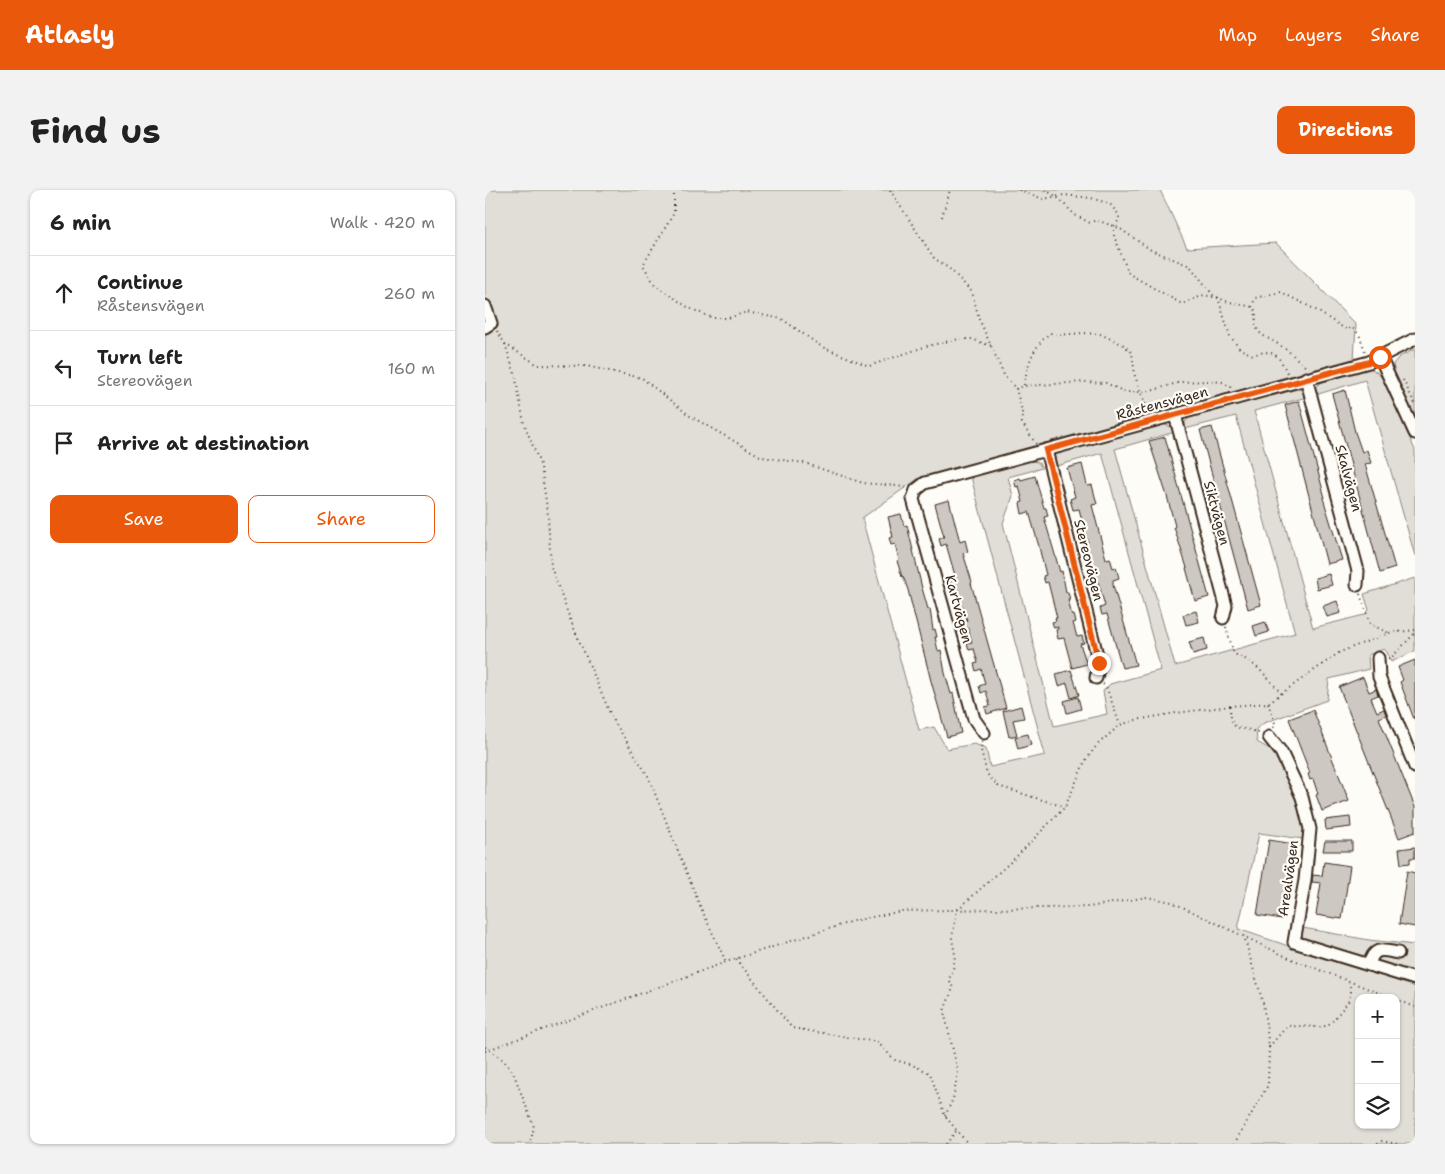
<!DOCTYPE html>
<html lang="en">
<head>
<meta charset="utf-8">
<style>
  body { margin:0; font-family:"Shantell Sans",sans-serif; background:#f2f2f2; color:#222 }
  .controls { position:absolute; right:15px; bottom:15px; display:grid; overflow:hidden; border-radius:10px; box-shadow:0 1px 4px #0004 }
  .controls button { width:45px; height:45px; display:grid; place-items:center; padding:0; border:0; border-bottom:1px solid #e0e0e0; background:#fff; color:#222; font:25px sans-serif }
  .stop { position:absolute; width:15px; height:15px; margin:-11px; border:4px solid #ea580c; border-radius:50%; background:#fff }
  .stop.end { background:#ea580c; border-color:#fff; box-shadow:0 1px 5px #0008 }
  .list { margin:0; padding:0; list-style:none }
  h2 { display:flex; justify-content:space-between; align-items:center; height:65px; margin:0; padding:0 20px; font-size:21px }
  h2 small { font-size:16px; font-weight:400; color:#767676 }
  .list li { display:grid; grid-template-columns:32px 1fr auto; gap:15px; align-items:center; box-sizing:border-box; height:75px; padding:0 20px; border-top:1px solid #e0e0e0 }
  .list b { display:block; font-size:19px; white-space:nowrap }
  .list p { margin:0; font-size:16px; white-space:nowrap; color:#767676 }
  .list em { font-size:16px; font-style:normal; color:#767676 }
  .actions { display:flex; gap:10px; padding:15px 20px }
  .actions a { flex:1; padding:11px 0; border:1px solid #ea580c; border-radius:10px; text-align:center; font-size:18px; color:#ea580c }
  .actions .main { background:#ea580c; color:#fff }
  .icon { flex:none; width:28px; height:28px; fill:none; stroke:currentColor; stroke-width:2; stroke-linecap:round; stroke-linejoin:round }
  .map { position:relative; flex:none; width:930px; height:954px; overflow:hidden; border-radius:10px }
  header { display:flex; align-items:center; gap:30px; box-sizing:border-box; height:70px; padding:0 25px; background:#ea580c; color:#fff }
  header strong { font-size:24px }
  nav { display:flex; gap:28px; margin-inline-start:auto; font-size:18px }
  .intro { display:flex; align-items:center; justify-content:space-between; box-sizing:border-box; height:120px; padding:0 30px }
  h1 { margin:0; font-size:35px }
  .button { padding:12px 22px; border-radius:10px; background:#ea580c; color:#fff; font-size:18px; font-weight:700 }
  main { display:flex; gap:30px; padding:0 30px }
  aside { flex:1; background:#fff; border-radius:10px; box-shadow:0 1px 4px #0004 }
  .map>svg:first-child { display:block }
  .green { fill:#e1ded7; stroke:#8e847a; fill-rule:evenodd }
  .building { fill:#cdc8c2; stroke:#3b2a1e }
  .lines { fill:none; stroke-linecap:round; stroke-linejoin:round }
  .minor-casing { stroke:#3b2a1e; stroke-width:15 }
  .path { stroke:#3b2a1e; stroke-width:2; stroke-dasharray:1 4; stroke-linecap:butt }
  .minor { stroke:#fdfcf7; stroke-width:11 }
  .route { stroke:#ea580c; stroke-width:6 }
  .labels { text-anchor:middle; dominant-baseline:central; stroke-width:4.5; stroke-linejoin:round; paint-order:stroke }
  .street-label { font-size:14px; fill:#3b2a1e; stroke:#fdfcf7 }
</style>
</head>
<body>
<header>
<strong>Atlasly</strong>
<nav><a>Map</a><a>Layers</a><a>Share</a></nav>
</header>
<div class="intro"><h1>Find us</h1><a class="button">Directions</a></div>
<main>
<aside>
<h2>6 min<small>Walk · 420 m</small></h2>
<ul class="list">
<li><svg class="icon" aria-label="ahead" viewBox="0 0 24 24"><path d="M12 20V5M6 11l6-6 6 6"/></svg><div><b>Continue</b><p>Råstensvägen</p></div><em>260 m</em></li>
<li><svg class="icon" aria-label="left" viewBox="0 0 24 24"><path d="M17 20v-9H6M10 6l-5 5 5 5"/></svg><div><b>Turn left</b><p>Stereovägen</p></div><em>160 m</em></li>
<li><svg class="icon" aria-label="arrive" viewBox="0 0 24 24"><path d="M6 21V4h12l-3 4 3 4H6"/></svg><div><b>Arrive at destination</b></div></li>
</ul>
<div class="actions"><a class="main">Save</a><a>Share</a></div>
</aside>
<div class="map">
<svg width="930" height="954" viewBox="0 0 930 954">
  <rect width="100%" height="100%" fill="#fdfcf7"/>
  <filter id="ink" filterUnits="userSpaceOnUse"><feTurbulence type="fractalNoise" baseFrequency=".02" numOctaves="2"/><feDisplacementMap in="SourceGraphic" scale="10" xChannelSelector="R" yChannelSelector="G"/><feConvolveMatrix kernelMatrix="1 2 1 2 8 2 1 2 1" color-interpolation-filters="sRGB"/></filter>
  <g filter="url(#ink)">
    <g class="green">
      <path d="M0,0H675L702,58L791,53L871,135L869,169L434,288L377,328L434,540L449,537L462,559L489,554L501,558L505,577L560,565L486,287L545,271L553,272L557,278L523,287L528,306L518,333L569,536L622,524L618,501L625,494L676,480L617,263L568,277L567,269L572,264L678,234L686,237L690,242L630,259L690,476L810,443L751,226L700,239V232L704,228L811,198L818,201L822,207L769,221L828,438L879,425L884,420L879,404L930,388V461L906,472L902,462L899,459L883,465L884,479L844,489L842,510L779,533L771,539L772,552L792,563L812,609L819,636L818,649L774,643L753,739L854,773L930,796V954H0ZM874,808H911V935H874Z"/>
      <polygon points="930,159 930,233 911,191 908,174 914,167"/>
      <polygon points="885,178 893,183 900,192 930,260 930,366 880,190 830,205 830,197 837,192"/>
      <polygon points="818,738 884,750 930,755 930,784 822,752 817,747"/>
    </g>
    <g class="building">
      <polygon points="860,200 870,242 877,262 882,260 886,273 880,274 910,378 895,383 847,204"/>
      <polygon points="814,211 840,308 838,308 857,370 842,374 800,215"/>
      <polygon points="727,237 776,415 763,419 715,240"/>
      <polygon points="680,247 724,407 710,411 701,378 702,378 689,337 690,336 682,306 664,251"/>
      <polygon points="597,274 602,295 603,296 607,295 612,314 607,315 621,369 625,368 628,378 631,377 634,388 628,390 628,395 651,475 637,478 622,424 617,425 615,418 620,416 610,381 605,382 598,355 603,353 594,319 588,320 585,309 590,307 582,278"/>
      <polygon points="550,286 559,318 561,318 563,326 559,327 575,382 577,381 581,402 583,402 585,410 583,410 587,426 589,425 591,432 588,433 592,447 597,446 599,453 595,454 602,474 587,478 579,448 573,449 571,440 573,439 573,437 569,438 567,432 571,431 570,428 572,428 563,392 560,393 558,386 561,385 553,353 544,322 537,324 535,313 538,312 534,296 531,297 529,290 535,288 536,290"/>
      <polygon points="464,310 475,352 480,350 483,362 478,363 487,392 486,393 521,518 502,524 500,517 505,516 501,501 496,503 494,496 500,494 496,479 491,481 489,474 493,473 489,459 484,460 482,453 487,452 483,438 478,440 477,433 482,431 478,417 473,419 471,412 476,411 472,397 467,398 465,391 471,389 461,354 456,356 454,349 459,347 450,314"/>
      <polygon points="416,324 419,336 422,335 437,398 443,419 445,419 448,440 450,439 452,447 450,447 453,461 456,460 460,483 466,504 468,503 476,543 462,547 446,491 423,400 418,386 417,387 412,371 414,370 410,354 406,355 404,348 408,347 403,327"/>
      <polygon points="844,384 847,395 832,399 830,388"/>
      <polygon points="852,411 856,423 842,427 838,416"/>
      <polygon points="711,421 714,432 701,435 698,425"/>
      <polygon points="780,432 784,442 771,446 768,436"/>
      <polygon points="719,448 722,460 708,464 704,452"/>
      <polygon points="930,470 930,529 929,529 915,492 918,490 913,477"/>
      <polygon points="586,480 594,505 586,508 582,493 574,496 571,484"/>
      <polygon points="878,487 884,502 891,499 893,505 886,508 892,522 899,519 901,525 894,528 930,617 930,642 914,648 854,497"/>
      <polygon points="593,507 596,519 582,523 579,511"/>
      <polygon points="536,516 539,528 528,530 532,545 524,547 518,521"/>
      <polygon points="828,520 864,611 837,621 831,605 833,604 828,589 825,590 823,584 825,583 804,529"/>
      <polygon points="543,544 546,555 533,559 530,547"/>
      <polygon points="865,627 866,637 841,640 840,630"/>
      <polygon points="784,650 809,654 797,729 772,725"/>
      <polygon points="840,651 867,651 867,661 838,661"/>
      <polygon points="930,657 930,668 925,668 925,673 916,674 914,659"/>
      <polygon points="839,672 865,676 857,729 831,725 836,693 827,692 828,685 837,686"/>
      <polygon points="922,681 930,683 930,737 914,734"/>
    </g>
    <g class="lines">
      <defs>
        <g id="minor">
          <polyline points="0,116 6,133 0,137"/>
          <polyline points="895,167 930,243"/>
          <polyline points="821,188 873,381 872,395"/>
          <polyline points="690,225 741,416 738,428"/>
          <polyline points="561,260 614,473 611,488"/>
          <polyline points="893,468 894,487 930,577"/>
          <polyline points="499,543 489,529 428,309 431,300 440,293 884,172 930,149"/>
          <polyline points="784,547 796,562 817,607 825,639 820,690 809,752 930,789"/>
          <path d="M884,775C889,756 897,760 913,763"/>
        </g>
      </defs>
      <use href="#minor" class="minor-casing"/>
      <g class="path">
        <polyline points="189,0 189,23 158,75 170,95 204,118 228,128 243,128 262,122 297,129 337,157 384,176 442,156 474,149 486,149 507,156"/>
        <polyline points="405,0 449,68 466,80 487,102 494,129 519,185 531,199"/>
        <path d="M534,0L558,9L579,5L606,8L625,14L634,25V30L629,36V46L644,84L697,114L719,105L733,108L745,146L755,159L768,165C788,158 794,165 802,183"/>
        <path d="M560,0L571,6L590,25L605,33L611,30L634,38L666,60L705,76L728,105L740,111L767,117L771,121C769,145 775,143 793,154C803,160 812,169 821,177"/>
        <polyline points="457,27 465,0"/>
        <polyline points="767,117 770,108 796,102 829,119 862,140 866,137 874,144 881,164"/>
        <polyline points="12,141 20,154 30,184 39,233 56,277 63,325 66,377 85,429 127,528 163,586 215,716 241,772"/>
        <polyline points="20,154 53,175 101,176 157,188 205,226 277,267 319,273 378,293 412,296 422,298"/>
        <polyline points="918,190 930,214"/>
        <path d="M539,195C543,173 547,158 565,143L573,145L598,143L615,144L639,155L647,163L650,186L663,222"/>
        <polyline points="551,254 537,233 537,221 531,199 539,196 599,192 621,193 640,202 656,202 666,201 695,192 725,191 737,192 748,198"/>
        <polyline points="875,404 885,434 904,443"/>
        <path d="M741,437L749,464C770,471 782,487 797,504"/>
        <polyline points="903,468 906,468 930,443"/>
        <polyline points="618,494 621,496 635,535"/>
        <polyline points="783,513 790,533 788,539"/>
        <path d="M745,516C746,546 754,534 774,543"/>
        <polyline points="497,551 496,560 502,584 513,596 580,617"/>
        <polyline points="251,769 307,838 392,852 410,870 425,874 445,883 460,926 483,954"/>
        <polyline points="911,809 930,817"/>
        <polyline points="0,857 18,870 28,882 49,937 45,954"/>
        <polyline points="784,857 802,836 838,837 846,833 863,812 866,802 864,792"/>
        <polyline points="0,861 241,772 368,731 417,721 604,717 662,707 687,712 804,768 907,808"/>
        <polyline points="460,926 468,909 473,882 459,821 468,798 464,789 468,780 470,765 467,748 472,720 530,668 580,617 600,571 612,555 635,535 651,530 691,523 745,516 783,513 855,462 904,443 930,440"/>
        <polyline points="461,954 472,940"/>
        <polyline points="749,954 783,895 784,857 778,813 759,746"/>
        <polyline points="892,954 897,951 913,954"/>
      </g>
      <use href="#minor" class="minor"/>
    </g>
  </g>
  <g class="lines" filter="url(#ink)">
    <polyline class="route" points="614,473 561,260 884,172 895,167"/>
  </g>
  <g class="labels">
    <g class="street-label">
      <text transform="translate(677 213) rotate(-15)">Råstensvägen</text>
      <text transform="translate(864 288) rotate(75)">Skalvägen</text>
      <text transform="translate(732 323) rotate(75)">Siktvägen</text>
      <text transform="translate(604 370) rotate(76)">Stereovägen</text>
      <text transform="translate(474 419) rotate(75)">Kartvägen</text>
      <text transform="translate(803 688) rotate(-82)">Arealvägen</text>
    </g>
  </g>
</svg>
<div class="controls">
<button>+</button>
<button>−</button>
<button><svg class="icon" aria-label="layers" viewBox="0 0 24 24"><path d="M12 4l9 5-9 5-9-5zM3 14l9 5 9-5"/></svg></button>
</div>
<div class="stop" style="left:895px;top:167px"></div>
<div class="stop end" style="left:614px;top:473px"></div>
</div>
</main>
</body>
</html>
